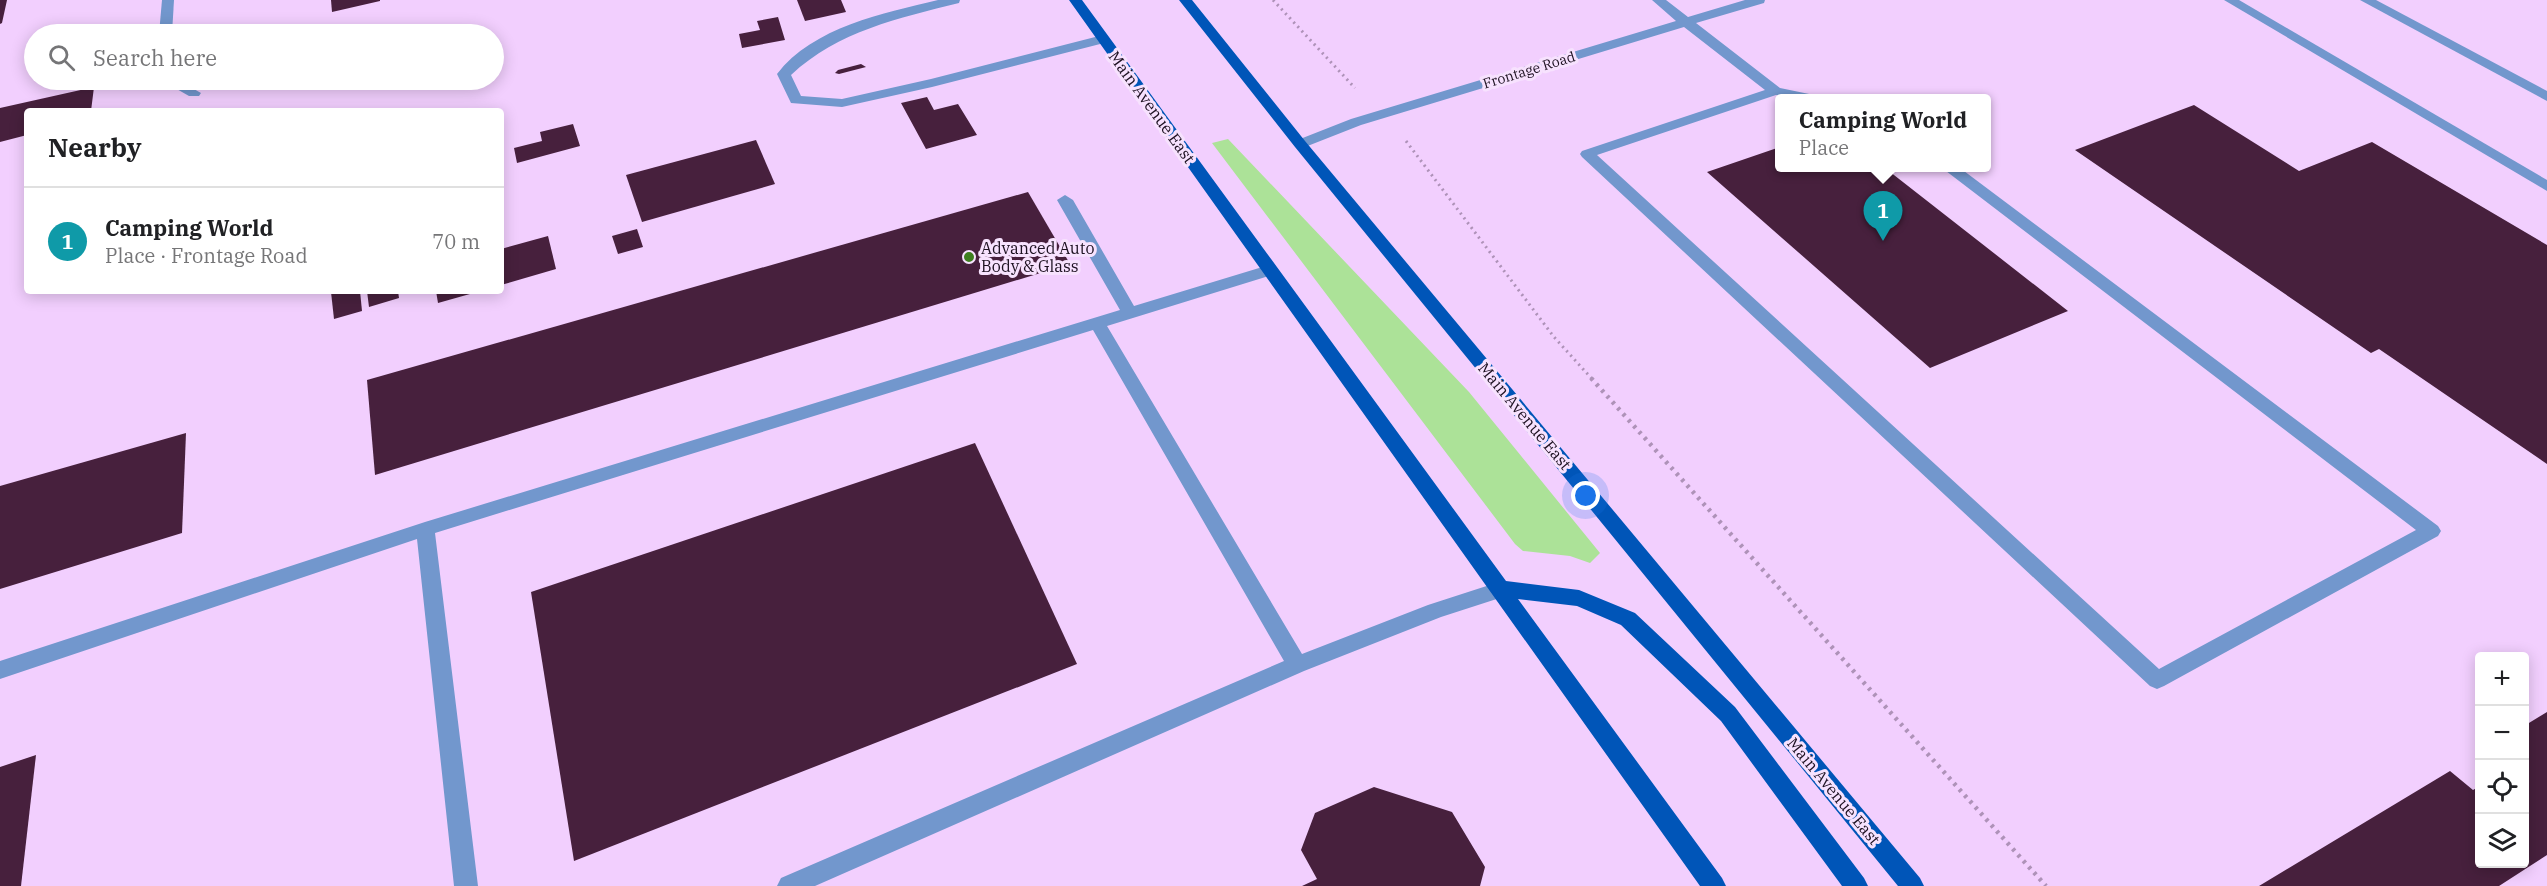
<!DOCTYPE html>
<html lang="en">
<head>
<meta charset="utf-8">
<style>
  body { margin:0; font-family:"IBM Plex Serif",serif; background:#f6f6f6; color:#202124 }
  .controls { position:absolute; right:18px; bottom:18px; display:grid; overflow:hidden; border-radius:6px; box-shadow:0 3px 15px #0003 }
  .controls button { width:54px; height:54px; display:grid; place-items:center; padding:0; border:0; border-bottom:2px solid #e0e0e0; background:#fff; color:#202124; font:30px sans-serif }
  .you { position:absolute; left:1586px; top:496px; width:21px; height:21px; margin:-15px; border:4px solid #fff; border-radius:50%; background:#1a73e8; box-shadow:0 0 0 9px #1a73e833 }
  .badge { display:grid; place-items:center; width:39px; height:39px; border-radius:50%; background:#0f766e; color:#fff; font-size:20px; font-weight:700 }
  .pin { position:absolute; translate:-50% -50px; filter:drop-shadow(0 2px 3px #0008) }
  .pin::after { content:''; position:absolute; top:32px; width:21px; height:18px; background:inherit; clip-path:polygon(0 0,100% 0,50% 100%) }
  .popup { position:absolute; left:1775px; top:94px; width:216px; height:78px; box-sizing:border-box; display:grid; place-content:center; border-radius:6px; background:#fff; filter:drop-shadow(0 2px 4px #0005); font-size:20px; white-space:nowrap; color:#757577 }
  .popup b { font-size:22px; color:#202124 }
  .popup::after { content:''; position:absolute; left:50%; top:100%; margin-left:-12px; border:12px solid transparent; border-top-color:#fff }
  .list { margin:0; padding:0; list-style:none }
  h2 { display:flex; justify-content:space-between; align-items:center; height:78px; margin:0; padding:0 24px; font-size:26px }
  h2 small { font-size:20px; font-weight:400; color:#757577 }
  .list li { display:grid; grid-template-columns:39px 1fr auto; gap:18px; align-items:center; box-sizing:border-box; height:108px; padding:0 24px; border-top:2px solid #e0e0e0 }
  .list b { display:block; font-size:22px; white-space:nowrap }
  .list p { margin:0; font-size:20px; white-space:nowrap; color:#757577 }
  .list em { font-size:20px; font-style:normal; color:#757577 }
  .icon { flex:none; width:33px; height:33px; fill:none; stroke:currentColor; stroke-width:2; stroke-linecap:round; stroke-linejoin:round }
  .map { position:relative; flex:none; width:2547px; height:886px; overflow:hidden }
  .search { position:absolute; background:#fff; box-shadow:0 3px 15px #0003; left:24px; top:24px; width:480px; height:66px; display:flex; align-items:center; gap:15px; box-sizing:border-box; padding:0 21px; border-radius:33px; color:#757577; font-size:22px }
  .panel { position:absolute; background:#fff; box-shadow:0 3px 15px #0003; left:24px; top:108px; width:480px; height:186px; border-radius:6px }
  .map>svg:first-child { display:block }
  .green { fill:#ace298 }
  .building { fill:#47203d }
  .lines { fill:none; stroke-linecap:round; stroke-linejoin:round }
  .path-far1 { stroke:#ae92b8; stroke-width:3; stroke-dasharray:2 4; stroke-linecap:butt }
  .path { stroke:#ae92b8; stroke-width:4.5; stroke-dasharray:3 5; stroke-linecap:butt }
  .minor { fill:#7297cd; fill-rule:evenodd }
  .major { fill:#0055b8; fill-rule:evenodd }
  .poi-dot { fill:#3e7f1f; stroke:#f7e2fe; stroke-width:2 }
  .labels { text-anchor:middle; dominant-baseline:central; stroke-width:6; stroke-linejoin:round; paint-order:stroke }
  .far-street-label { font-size:14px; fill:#1d1121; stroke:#f7e2fe }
  .street-label { font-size:16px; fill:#1d1121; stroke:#f7e2fe }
  .poi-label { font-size:16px; fill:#1d1121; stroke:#f7e2fe; text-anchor:start }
</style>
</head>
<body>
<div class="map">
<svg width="2547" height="886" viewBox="0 0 2547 886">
  <rect width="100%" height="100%" fill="#f2cffe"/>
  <polygon class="green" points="1228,139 1469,392 1600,553 1590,563 1570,556 1523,551 1515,544 1212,143"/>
  <g class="building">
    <polygon points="0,0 7,0 2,23 0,24"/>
    <polygon points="331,0 380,0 380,1 332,12"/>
    <polygon points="797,0 841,0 846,12 805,21"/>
    <polygon points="778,17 785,40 742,48 739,34 760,30 757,21"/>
    <polygon points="861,64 866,67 839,74 835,73 838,70"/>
    <polygon points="94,87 91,111 27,111 27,135 0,142 0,108"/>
    <polygon points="927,97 934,110 958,104 977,135 926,149 901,103"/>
    <polygon points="2194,105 2299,171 2372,142 2547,245 2547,464 2379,349 2371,353 2075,150"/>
    <polygon points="573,124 580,146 517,163 514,148 542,141 540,132"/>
    <polygon points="756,140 775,184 642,222 626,175"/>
    <polygon points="1780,147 1780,168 1885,168 2068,311 1930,368 1707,172"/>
    <polygon points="1028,192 1070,264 375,475 367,380"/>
    <polygon points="637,229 643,247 618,254 612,236"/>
    <polygon points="548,236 556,269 501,285 501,249"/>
    <polygon points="360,291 362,311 334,319 331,292"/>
    <polygon points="367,291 398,291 399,298 369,307"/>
    <polygon points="436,291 477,291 477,292 438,303"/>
    <polygon points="186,433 182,533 0,589 0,486"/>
    <polygon points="975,443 1077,664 574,861 531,592"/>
    <polygon points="2547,712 2547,855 2499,886 2259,886 2450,771 2473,790 2480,786 2480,864 2524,864 2524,726"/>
    <polygon points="36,755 21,886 0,886 0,767"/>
    <polygon points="1374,787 1452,812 1485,867 1480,886 1302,886 1317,879 1301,850 1315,813"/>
  </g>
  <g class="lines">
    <g class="path-far1">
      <polyline points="1273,0 1355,88"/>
      <polyline points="1406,141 1554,337 1593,380"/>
    </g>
    <polyline class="path" points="1591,378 2046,886"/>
    <g class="minor">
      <polygon points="162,0 174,0 172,34 159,34"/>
      <path d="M938,0H960L959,3C899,18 838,31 791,75L801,96L842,99L931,79L1103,35L1110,39L1108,42L932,87L842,107L791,103L777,74C813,27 884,13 938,0Z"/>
      <polygon points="1652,0 1666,0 1688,17 1745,0 1765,0 1764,3 1696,23 1780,88 1814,95 1816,98 1791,98 1776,95 1597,155 2159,669 2416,530 1946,171 1944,168 1960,168 2438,526 2441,531 2438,536 2164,686 2157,689 2150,686 1582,157 1580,154 1582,151 1765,90 1684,27 1361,125 1305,147 1300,148 1293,144 1295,141 1351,119 1676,21"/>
      <polygon points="2224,0 2239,0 2547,180 2547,191"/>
      <polygon points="2360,0 2376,0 2547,91 2547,101"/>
      <polygon points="161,80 178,80 201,93 199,96 189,96"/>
      <polygon points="1065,195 1073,200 1134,306 1269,265 1275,266 1277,270 1275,274 1107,326 1302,654 1428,605 1502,581 1509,583 1512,589 1509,595 1441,617 1304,671 815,886 777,886 781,878 1284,661 1093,330 435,533 478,886 454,886 417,539 0,679 0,661 425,522 1120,310 1057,200"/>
    </g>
    <g class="major">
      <polygon points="1069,0 1082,0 1506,581 1579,590 1635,613 1735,707 1864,878 1868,886 1842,886 1721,721 1621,625 1577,606 1518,599 1722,878 1726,886 1700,886"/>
      <polygon points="1179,0 1192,0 1305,141 1920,878 1924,886 1898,886 1295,147"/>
    </g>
  </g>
  <circle class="poi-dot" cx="969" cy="257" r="6"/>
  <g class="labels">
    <g class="far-street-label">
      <text transform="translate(1529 70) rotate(-17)">Frontage Road</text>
    </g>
    <g class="street-label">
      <text transform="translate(1152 107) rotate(54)">Main Avenue East</text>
      <text transform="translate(1525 416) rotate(50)">Main Avenue East</text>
      <text transform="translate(1834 791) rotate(50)">Main Avenue East</text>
    </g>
    <g class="poi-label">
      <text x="981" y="248">Advanced Auto<tspan x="981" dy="18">Body &amp; Glass</tspan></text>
    </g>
  </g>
</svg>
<div class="controls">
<button>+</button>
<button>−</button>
<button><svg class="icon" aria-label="locate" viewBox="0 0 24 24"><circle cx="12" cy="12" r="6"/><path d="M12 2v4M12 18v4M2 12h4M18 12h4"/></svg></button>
<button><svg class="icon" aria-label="layers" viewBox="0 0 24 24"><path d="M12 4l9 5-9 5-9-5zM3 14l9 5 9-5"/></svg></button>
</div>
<div class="you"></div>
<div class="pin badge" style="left:1883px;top:241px;background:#0f9aa8">1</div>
<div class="popup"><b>Camping World</b>Place</div>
<div class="search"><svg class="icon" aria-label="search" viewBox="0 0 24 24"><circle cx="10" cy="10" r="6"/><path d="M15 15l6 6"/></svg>Search here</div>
<section class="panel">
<h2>Nearby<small></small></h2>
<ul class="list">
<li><span class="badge" style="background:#0f9aa8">1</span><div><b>Camping World</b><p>Place · Frontage Road</p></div><em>70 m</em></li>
</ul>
</section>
</div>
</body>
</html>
